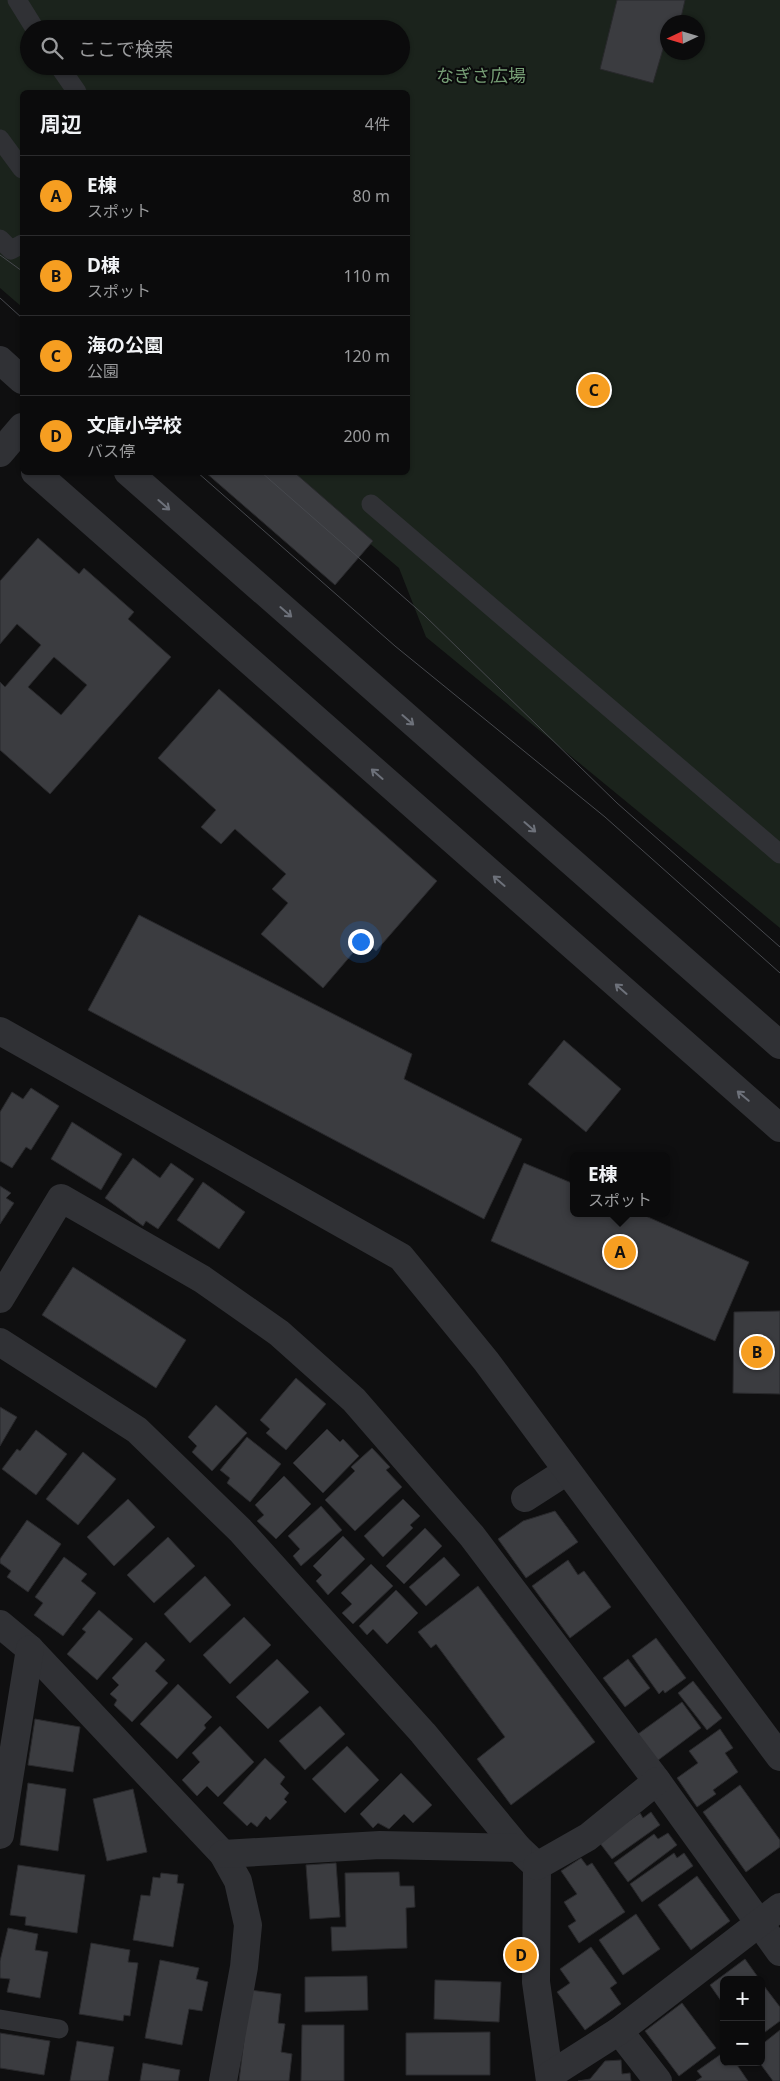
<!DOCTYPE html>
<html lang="ja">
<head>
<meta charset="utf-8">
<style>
  body { margin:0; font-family:"Noto Sans","Noto Sans JP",sans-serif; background:#141415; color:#f1f3f6 }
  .controls { position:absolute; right:15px; bottom:15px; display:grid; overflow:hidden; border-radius:8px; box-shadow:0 1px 4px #0004 }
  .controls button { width:45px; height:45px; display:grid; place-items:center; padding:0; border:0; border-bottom:1px solid #2b2b2d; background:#0b0b0c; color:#f1f3f6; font:25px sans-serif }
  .compass { position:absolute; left:660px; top:15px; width:45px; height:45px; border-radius:50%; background:#0b0b0c; box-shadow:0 1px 4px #0004; rotate:266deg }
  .you { position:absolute; left:360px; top:941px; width:18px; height:18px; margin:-12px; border:4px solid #fff; border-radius:50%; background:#1a73e8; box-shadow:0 0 0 8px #1a73e833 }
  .badge { display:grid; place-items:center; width:32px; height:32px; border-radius:50%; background:#f69e21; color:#111; font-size:16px; font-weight:700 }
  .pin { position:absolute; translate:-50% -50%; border:2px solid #fff; box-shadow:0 1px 5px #0006 }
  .popup { position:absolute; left:570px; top:1152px; width:100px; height:65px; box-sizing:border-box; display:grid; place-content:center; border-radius:8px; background:#0b0b0c; filter:drop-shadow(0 1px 4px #0005); font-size:16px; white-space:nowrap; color:#9a9b9d }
  .popup b { font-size:19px; color:#f1f3f6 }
  .popup::after { content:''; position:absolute; left:50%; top:100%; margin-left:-10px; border:10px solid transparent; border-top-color:#0b0b0c }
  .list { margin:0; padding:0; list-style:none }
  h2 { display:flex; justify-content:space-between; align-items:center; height:65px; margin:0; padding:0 20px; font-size:21px }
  h2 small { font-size:16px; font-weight:400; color:#9a9b9d }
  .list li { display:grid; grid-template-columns:32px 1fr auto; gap:15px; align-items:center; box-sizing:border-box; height:80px; padding:0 20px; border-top:1px solid #2b2b2d }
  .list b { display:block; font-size:19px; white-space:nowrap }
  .list p { margin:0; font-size:16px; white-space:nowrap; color:#9a9b9d }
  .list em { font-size:16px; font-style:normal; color:#9a9b9d }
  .icon { flex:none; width:28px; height:28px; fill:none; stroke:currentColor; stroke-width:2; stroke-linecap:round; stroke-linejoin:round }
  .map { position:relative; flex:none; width:780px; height:2081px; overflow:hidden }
  .search { position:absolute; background:#0b0b0c; box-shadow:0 1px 4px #0004; left:20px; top:20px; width:390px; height:55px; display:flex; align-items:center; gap:12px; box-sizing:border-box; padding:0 18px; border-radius:28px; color:#9a9b9d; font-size:19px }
  .panel { position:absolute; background:#0b0b0c; box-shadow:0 1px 4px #0004; left:20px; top:90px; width:390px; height:385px; border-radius:8px }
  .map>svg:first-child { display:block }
  .green { fill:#1b231c; fill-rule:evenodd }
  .building { fill:#3b3c40; stroke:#29292c; fill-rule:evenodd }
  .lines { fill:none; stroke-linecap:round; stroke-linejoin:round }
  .service { stroke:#303135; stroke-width:19 }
  .pedestrian { stroke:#303135; stroke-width:28 }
  .minor { stroke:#303135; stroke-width:28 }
  .tertiary { stroke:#303135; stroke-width:28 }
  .tram { stroke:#47494e; stroke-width:1 }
  .oneway { stroke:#6d717a }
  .labels { text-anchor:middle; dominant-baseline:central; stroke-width:4; stroke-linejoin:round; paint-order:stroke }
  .park-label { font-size:18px; fill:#769e75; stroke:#0a0a0b }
</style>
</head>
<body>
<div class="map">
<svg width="780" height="2081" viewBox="0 0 780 2081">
  <rect width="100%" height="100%" fill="#0f0f10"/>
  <path class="green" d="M0,0H780V928L426,637L399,568L286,473L408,472V92H22V307L0,288ZM668,22H698V52H668ZM29,29H401V66H29Z"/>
  <g class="building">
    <polygon points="617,0 685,0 680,22 668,22 668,32 653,83 600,69"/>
    <polygon points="205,472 294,472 373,541 335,585"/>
    <path d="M38,538L79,574L84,568L134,612L128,619L171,657L50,794L0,750V682L5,687L41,645L17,624L0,644V581ZM54,657L87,685L61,715L28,687Z"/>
    <polygon points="219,689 437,881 376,951 364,940 323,988 261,934 288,903 272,889 286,874 235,829 221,844 201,827 216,810 158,758"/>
    <polygon points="139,915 412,1054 404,1079 522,1139 484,1219 88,1010"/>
    <polygon points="564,1040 621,1089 586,1132 528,1084"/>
    <polygon points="31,1088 59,1106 31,1150 26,1147 12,1168 0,1161 0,1112 12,1092 23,1099"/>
    <polygon points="72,1122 122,1154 101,1190 51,1159"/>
    <polygon points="133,1158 160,1178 171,1163 194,1179 158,1229 146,1221 143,1226 105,1198"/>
    <polygon points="524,1163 574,1184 574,1213 639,1213 749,1262 715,1341 491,1241"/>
    <polygon points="203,1182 245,1212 219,1249 177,1220"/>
    <polygon points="0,1186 11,1193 6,1198 14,1203 0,1224"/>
    <polygon points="73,1267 186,1340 156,1388 42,1315"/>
    <polygon points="780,1311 780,1394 733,1393 734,1312"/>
    <polygon points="296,1378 326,1404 286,1450 266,1433 270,1429 260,1420"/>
    <polygon points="216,1405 247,1433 212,1471 192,1452 197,1446 188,1437"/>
    <polygon points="0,1407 17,1417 0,1446"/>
    <polygon points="327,1429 340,1442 343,1439 359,1456 323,1493 293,1463"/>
    <polygon points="36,1430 67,1454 36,1495 2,1469 17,1449 20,1451"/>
    <polygon points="247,1437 281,1464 250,1502 227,1483 230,1478 220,1470"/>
    <polygon points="372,1448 390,1467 386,1470 402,1487 355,1531 325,1500 355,1471 351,1467"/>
    <polygon points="83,1452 116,1479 78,1525 46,1499"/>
    <polygon points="284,1476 311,1504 276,1539 257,1521 264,1515 255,1505"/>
    <polygon points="128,1499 155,1527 114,1566 87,1537"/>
    <polygon points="403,1499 420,1516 410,1525 413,1528 383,1557 364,1536"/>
    <polygon points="321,1506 342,1530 301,1566 293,1556 300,1549 288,1536"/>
    <polygon points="555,1511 578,1542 526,1578 498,1539 523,1521"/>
    <polygon points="27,1520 61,1544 28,1592 7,1577 11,1571 0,1563 0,1559"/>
    <polygon points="425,1528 442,1546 404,1584 386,1566"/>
    <polygon points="343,1536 365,1559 328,1595 316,1581 322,1575 313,1566"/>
    <polygon points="168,1537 195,1566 154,1603 127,1575"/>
    <polygon points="64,1557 87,1574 81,1581 96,1593 63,1636 34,1615 43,1603 35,1597"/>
    <polygon points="444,1557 460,1575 426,1606 409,1587"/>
    <polygon points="568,1560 578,1575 584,1571 611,1607 570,1638 532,1586"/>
    <polygon points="371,1564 393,1586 353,1624 342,1613 352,1604 341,1593"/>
    <polygon points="205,1576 231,1605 190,1643 164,1614"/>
    <polygon points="478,1586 595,1742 511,1805 477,1759 505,1737 436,1644 431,1648 418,1632"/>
    <polygon points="396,1590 418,1613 387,1644 373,1629 367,1635 359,1626"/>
    <polygon points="99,1610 133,1639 97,1680 67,1654 86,1632 82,1629"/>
    <polygon points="244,1617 271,1645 230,1684 203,1655"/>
    <polygon points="656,1638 686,1678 665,1693 663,1690 659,1694 632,1656"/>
    <polygon points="146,1642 165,1660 155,1671 168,1683 132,1722 114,1705 117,1700 110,1694 119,1685 112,1678"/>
    <polygon points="277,1659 309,1692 268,1729 236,1697"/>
    <polygon points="628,1659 650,1688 625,1707 603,1678"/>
    <polygon points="693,1681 722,1718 707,1730 678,1693"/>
    <polygon points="178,1684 212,1717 204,1725 206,1728 177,1759 140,1724"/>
    <polygon points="682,1702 701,1728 657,1761 638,1734"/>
    <polygon points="320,1706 345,1734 305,1770 279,1741"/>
    <polygon points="35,1719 80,1727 73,1772 28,1765"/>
    <polygon points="220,1726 254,1762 218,1797 207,1786 197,1796 182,1780 200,1762 192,1753"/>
    <polygon points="720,1729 733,1748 725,1753 738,1772 713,1790 716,1794 697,1807 677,1778 698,1763 689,1751"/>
    <polygon points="347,1746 379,1780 345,1813 312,1779"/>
    <polygon points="265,1758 285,1777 280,1784 289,1793 284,1799 287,1802 270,1820 266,1816 257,1827 251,1822 247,1826 223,1803"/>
    <polygon points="401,1773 432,1805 413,1823 404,1814 389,1829 378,1823 373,1828 360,1814"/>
    <polygon points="28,1783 66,1789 58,1851 20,1845"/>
    <polygon points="740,1785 780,1840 780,1847 746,1872 703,1812"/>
    <polygon points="133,1789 147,1852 107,1861 93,1799"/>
    <polygon points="651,1812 660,1825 612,1859 599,1842 640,1813 643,1818"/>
    <polygon points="668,1833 677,1845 628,1882 614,1863 654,1834 658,1839"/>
    <polygon points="674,1853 677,1858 684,1853 693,1866 642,1902 630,1884"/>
    <polygon points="581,1858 587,1866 592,1863 625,1912 579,1943 568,1926 576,1921 564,1902 577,1894 561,1871"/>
    <polygon points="336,1863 340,1917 310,1919 306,1865"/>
    <polygon points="18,1865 85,1875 77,1933 25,1925 26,1917 10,1915"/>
    <polygon points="399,1872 400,1886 414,1886 415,1907 406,1908 407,1948 332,1951 331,1927 346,1927 345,1873"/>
    <polygon points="161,1873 178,1875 177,1883 184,1884 173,1947 133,1940 141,1895 150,1896 153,1877 160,1878"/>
    <polygon points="697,1876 730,1921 691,1950 658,1905"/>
    <polygon points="636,1914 660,1949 623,1975 599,1940"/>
    <polygon points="8,1928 38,1934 35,1950 48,1952 40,1998 7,1992 10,1979 0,1978 0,1961"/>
    <polygon points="91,1943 130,1950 128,1962 138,1963 130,2016 124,2015 123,2021 79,2014"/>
    <polygon points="591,1947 617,1983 610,1988 621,2004 585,2030 557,1992 570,1983 560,1969"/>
    <polygon points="745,1959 760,1980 724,1980 724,2005 710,1985"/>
    <polygon points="160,1960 199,1968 196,1979 208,1982 202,2011 189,2009 182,2045 145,2038"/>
    <polygon points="367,1976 368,2010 305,2012 305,1977"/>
    <polygon points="435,1980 501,1982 499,2022 434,2019"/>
    <polygon points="761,1982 780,2007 780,2021 761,2035"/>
    <polygon points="250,1990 281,1994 278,2023 285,2024 281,2052 292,2054 289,2081 239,2081"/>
    <polygon points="682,2003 716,2048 679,2076 645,2031"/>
    <polygon points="302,2025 344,2025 344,2081 301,2081"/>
    <polygon points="780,2030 780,2081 773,2081 759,2062 761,2062 761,2045"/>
    <polygon points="490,2032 490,2075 406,2075 406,2033"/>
    <polygon points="0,2033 50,2041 44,2075 0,2068"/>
    <polygon points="77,2041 114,2047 108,2081 70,2081"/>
    <polygon points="724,2052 724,2062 735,2062 748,2081 696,2081 702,2077 697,2071"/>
    <polygon points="621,2060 622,2074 630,2073 631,2081 578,2081 590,2079 605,2061"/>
    <polygon points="143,2063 180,2070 178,2081 140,2081"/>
  </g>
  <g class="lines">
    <g class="service">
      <polyline points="17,0 35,29"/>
      <polyline points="59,66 77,92"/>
      <polyline points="0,139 22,169"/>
      <polyline points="0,239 11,250 22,244"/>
      <polyline points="371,504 780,854"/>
      <polyline points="0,2019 59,2029"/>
    </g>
    <polyline class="pedestrian" points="525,1498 567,1471"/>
    <g class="minor">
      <polyline points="0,1031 401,1257 486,1361 780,1757"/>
      <polyline points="0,1299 61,1198 202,1279 279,1333 354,1400 472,1536 657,1781 780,1952"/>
      <polyline points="0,1342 137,1430 240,1530 423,1733 518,1848 537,1866 536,1982 550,2081"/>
      <polyline points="0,1624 30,1649 223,1854 238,1881 248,1925 244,1967 223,2081"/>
      <polyline points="0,1835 30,1649"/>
      <polyline points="223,1854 380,1845 518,1848"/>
      <polyline points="537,1866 588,1837 657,1781"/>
      <polyline points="619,2031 658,2081"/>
      <polyline points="550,2075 619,2031 780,1907"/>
    </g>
    <g class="tertiary">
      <polyline points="0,360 22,380"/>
      <polyline points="0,453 22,427"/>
      <polyline points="35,472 780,1128"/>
      <polyline points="128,472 780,1045"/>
    </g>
    <g class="tram">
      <polyline points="0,255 22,271"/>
      <polyline points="0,298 22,318"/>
      <polyline points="197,472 395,646 605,817 780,973"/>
      <polyline points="261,472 424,615 617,803 780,947"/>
    </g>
  </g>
  <defs><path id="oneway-shaft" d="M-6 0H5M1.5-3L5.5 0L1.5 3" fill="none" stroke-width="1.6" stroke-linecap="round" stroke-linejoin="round" transform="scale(1.25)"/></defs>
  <g class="oneway">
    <use href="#oneway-shaft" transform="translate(164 505) rotate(41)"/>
    <use href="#oneway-shaft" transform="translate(286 612) rotate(41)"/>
    <use href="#oneway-shaft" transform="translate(408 720) rotate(41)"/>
    <use href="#oneway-shaft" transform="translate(377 774) rotate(-139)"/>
    <use href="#oneway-shaft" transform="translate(530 827) rotate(41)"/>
    <use href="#oneway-shaft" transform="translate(499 881) rotate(-139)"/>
    <use href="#oneway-shaft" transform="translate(621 989) rotate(-139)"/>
    <use href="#oneway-shaft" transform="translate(743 1096) rotate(-140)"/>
  </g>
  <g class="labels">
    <g class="park-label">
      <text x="481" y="75">なぎさ広場</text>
    </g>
  </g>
</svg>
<div class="controls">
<button>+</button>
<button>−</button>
</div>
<svg class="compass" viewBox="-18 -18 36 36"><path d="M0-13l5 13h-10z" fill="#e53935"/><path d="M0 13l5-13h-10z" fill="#9a9b9d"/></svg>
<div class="you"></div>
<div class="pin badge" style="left:620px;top:1252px">A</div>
<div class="popup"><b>E棟</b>スポット</div>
<div class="pin badge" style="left:757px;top:1352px">B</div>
<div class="pin badge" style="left:594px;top:390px">C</div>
<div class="pin badge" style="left:521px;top:1955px">D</div>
<div class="search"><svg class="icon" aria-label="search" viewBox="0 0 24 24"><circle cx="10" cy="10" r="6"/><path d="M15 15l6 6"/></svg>ここで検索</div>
<section class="panel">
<h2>周辺<small>4件</small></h2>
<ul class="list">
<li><span class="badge">A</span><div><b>E棟</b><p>スポット</p></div><em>80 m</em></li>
<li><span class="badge">B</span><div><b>D棟</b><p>スポット</p></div><em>110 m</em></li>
<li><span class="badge">C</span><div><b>海の公園</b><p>公園</p></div><em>120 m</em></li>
<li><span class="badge">D</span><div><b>文庫小学校</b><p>バス停</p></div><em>200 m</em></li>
</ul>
</section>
</div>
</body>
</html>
